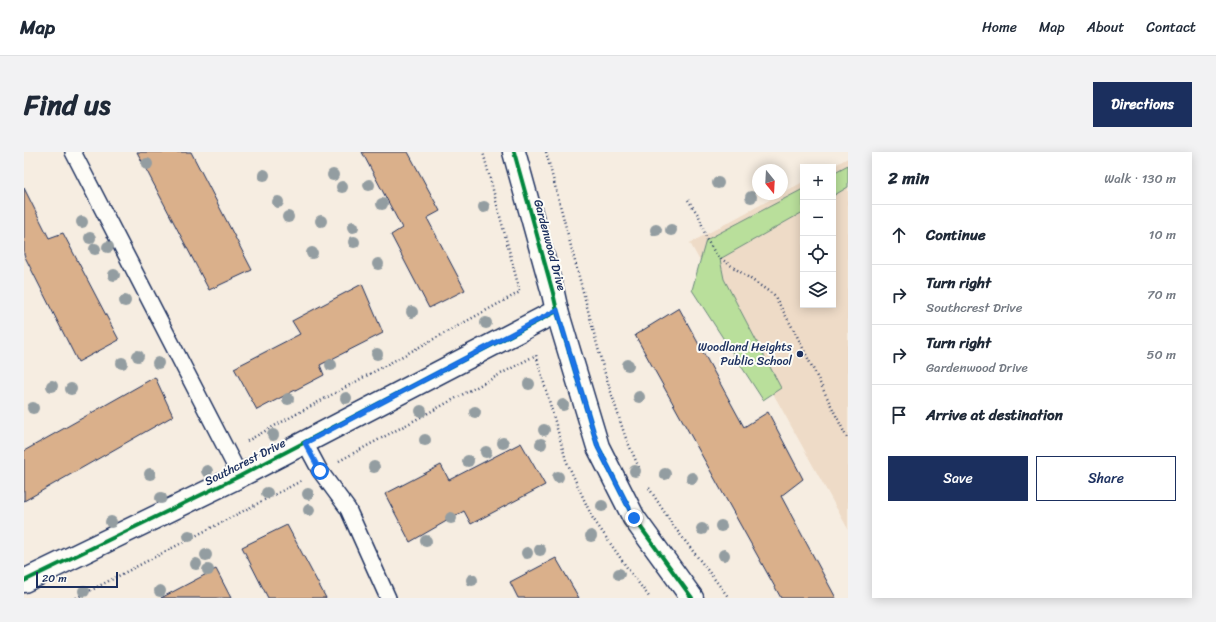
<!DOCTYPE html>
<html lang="en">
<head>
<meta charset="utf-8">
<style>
  body { margin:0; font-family:Sriracha,sans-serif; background:#f2f2f3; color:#1f2937 }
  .controls { position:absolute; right:12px; top:12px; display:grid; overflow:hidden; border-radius:0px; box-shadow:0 2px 10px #0003 }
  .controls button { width:36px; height:36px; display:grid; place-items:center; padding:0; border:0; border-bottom:1px solid #e0e1e3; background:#fff; color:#1f2937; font:20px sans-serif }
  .compass { position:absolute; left:728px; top:12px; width:36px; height:36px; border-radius:50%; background:#fff; box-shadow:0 2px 10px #0003; rotate:162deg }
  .scale { position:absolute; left:12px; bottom:10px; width:82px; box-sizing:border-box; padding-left:4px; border:2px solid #1b2f5e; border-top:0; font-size:11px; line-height:14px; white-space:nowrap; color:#1b2f5e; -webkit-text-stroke:3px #fdfcf7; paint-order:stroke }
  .stop { position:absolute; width:12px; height:12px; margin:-9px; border:3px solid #1a73e8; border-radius:50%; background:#fff }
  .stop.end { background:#1a73e8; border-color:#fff; box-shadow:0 1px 4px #0008 }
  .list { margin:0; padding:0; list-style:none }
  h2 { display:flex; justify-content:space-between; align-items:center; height:52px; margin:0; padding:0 16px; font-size:17px }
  h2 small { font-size:13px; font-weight:400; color:#747a83 }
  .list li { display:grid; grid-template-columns:26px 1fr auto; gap:12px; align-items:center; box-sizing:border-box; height:60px; padding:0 16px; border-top:1px solid #e0e1e3 }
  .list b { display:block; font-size:15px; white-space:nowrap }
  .list p { margin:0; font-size:13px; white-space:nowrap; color:#747a83 }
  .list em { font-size:13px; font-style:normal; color:#747a83 }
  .actions { display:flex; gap:8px; padding:12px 16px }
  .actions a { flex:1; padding:9px 0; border:1px solid #1b2f5e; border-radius:0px; text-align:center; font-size:14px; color:#1b2f5e }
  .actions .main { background:#1b2f5e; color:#fff }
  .icon { flex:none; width:22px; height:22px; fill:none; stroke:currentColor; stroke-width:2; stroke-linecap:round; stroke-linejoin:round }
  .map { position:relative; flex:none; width:824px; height:446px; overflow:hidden; border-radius:0px }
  header { display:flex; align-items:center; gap:24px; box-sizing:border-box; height:56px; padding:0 20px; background:#fff; border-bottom:1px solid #e0e1e3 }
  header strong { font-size:19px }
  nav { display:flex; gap:22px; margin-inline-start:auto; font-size:14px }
  .intro { display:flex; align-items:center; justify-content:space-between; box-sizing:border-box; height:96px; padding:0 24px }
  h1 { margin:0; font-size:28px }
  .button { padding:10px 18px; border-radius:0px; background:#1b2f5e; color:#fff; font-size:14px; font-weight:700 }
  main { display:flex; gap:24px; padding:0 24px }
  aside { flex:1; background:#fff; border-radius:0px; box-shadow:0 2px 10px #0003 }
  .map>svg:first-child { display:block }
  .built { fill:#eedbc7 }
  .green { fill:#b9df9b; stroke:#6a877c }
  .building { fill:#dab08b; stroke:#1b2f5e }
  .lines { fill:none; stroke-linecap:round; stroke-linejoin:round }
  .lane-casing { stroke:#1b2f5e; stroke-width:18 }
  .secondary-casing { stroke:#1b2f5e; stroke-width:25 }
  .path { stroke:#1b2f5e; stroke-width:2.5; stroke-dasharray:1 3; stroke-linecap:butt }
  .lane { stroke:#fdfcf7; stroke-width:15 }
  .secondary { stroke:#fdfcf7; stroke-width:22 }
  .cycleway-casing { stroke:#fdfcf7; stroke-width:6 }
  .cycleway { stroke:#00873e; stroke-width:4 }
  .tree { fill:#939da1 }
  .route { stroke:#1a73e8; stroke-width:5 }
  .poi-dot { fill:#1b2f5e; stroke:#fdfcf7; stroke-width:1.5 }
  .labels { text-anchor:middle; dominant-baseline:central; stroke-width:4; stroke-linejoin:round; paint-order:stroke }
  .street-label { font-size:12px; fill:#1b2f5e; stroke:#fdfcf7 }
  .poi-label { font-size:12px; fill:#1b2f5e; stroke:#fdfcf7; text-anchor:end }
</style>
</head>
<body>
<header>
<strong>Map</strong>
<nav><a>Home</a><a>Map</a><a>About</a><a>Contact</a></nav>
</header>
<div class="intro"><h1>Find us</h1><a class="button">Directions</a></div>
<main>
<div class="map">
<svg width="824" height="446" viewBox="0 0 824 446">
  <rect width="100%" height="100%" fill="#f6ede1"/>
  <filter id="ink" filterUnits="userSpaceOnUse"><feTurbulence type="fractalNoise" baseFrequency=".025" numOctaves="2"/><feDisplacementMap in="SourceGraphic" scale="8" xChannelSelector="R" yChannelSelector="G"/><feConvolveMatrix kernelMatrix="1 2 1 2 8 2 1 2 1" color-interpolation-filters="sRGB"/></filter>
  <g filter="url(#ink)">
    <polygon class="built" points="824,6 824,377 666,91 779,30 779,153 809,153 809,15 807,15"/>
    <g class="green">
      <polygon points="824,13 824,35 809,44 809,21"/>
      <polygon points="779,37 779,60 696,107 700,127 757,236 739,248 668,138 682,88"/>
    </g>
    <g class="building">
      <polygon points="113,0 167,0 228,118 185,138"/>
      <polygon points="338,0 384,0 416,59 403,66 441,138 405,156 367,83 378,76"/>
      <polygon points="0,36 25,86 39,81 95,188 54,210 0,103"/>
      <polygon points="338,132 359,181 296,213 300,223 233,258 210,216 276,182 268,169"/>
      <polygon points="655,156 720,275 744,260 779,327 757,344 812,446 757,446 611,183"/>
      <polygon points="131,225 149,264 0,349 0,299"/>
      <polygon points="497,291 521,333 447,372 440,359 386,390 361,342 417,313 425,328"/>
      <polygon points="263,373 302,446 244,446 218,395"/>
      <polygon points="532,406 555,446 494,446 486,430"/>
      <polygon points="192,417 207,446 137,446 175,426"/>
    </g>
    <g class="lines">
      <defs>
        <g id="lane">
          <polyline points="49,0 216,324"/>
          <polyline points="281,291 296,319 324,357 364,446"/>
        </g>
        <g id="secondary">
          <polyline points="490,0 529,141 533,159 574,295 610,366 668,446"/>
          <polyline points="0,429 216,324 533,159"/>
        </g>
      </defs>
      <use href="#lane" class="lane-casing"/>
      <use href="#secondary" class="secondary-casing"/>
      <g class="path">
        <polyline points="522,0 579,215 601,284 616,318"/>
        <polyline points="664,48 675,64 683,88 693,104 750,143 771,180 824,288"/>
        <polyline points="223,289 496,140 459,0"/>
        <polyline points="315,309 512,203 542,308 568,365 604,417 626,446"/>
        <polyline points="625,336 648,372 705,446"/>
        <polyline points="52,446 277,329"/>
      </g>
      <use href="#lane" class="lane"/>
      <use href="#secondary" class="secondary"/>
      <defs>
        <g id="cycleway">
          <polyline points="490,0 529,141 533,159 574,295 610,366 668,446"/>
          <polyline points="0,429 216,324 533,159"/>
        </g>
      </defs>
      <use href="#cycleway" class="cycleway-casing"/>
      <use href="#cycleway" class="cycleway"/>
    </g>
    <g class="tree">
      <circle cx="123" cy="12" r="6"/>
      <circle cx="240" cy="23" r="6"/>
      <circle cx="309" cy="23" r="6"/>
      <circle cx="694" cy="31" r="6"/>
      <circle cx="345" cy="33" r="6"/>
      <circle cx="318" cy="35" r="6"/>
      <circle cx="727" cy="45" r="6"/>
      <circle cx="254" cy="50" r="6"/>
      <circle cx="358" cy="52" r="6"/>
      <circle cx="460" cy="55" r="6"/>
      <circle cx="264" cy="65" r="6"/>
      <circle cx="297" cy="69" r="6"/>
      <circle cx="58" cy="70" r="6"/>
      <circle cx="329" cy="75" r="6"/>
      <circle cx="632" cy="78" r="6"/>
      <circle cx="647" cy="78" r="6"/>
      <circle cx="66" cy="86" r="6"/>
      <circle cx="330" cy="90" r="6"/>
      <circle cx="84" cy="95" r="6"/>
      <circle cx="71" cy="97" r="6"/>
      <circle cx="288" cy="101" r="6"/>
      <circle cx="354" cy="112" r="6"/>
      <circle cx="90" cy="123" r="6"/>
      <circle cx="101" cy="149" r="6"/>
      <circle cx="388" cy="160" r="6"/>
      <circle cx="462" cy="171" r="6"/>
      <circle cx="353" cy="202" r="6"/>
      <circle cx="114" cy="204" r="6"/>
      <circle cx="98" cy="211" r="6"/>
      <circle cx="134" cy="211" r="6"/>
      <circle cx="307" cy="213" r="6"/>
      <circle cx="604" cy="213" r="6"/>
      <circle cx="505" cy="232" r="6"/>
      <circle cx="28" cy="234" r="6"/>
      <circle cx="47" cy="237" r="6"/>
      <circle cx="615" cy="245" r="6"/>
      <circle cx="322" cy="246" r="6"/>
      <circle cx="264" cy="247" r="6"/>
      <circle cx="539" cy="253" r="6"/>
      <circle cx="9" cy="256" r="6"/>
      <circle cx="397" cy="259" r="6"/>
      <circle cx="451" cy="260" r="6"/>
      <circle cx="520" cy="278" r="6"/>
      <circle cx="249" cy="283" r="6"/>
      <circle cx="401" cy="288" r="6"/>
      <circle cx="479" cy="291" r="6"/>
      <circle cx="517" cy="292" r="6"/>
      <circle cx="462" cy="300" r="6"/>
      <circle cx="444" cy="309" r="6"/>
      <circle cx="350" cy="315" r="6"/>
      <circle cx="183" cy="319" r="6"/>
      <circle cx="611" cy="319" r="6"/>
      <circle cx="126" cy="322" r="6"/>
      <circle cx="641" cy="322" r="6"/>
      <circle cx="534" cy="325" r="6"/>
      <circle cx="668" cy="326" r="6"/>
      <circle cx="243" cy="341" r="6"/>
      <circle cx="284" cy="342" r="6"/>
      <circle cx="137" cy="346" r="6"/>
      <circle cx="578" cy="354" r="6"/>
      <circle cx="285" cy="358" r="6"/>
      <circle cx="427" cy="366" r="6"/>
      <circle cx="87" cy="370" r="6"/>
      <circle cx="697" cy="374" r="6"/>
      <circle cx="678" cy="377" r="6"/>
      <circle cx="165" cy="384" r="6"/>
      <circle cx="567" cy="384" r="6"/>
      <circle cx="402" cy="389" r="6"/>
      <circle cx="516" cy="398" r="6"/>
      <circle cx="503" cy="401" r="6"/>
      <circle cx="182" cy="403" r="6"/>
      <circle cx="700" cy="403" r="6"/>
      <circle cx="172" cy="412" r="6"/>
      <circle cx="184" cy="418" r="6"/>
      <circle cx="595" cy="422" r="6"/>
      <circle cx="448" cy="428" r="6"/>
      <circle cx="60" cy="439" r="6"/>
      <circle cx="136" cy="439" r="6"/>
    </g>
  </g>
  <g class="lines" filter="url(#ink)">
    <polyline class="route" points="296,319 281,291 533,158 574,295 610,366"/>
  </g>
  <circle class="poi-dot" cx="776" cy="202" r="4"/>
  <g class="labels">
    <g class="street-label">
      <text transform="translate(526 93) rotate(75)">Gardenwood Drive</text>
      <text transform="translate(221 310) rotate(-27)">Southcrest Drive</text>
    </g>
    <g class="poi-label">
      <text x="768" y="195">Woodland Heights<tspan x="768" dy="14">Public School</tspan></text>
    </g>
  </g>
</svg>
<div class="controls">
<button>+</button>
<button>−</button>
<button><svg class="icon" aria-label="locate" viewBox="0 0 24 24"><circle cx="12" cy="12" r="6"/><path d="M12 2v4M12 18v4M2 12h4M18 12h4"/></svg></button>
<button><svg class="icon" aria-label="layers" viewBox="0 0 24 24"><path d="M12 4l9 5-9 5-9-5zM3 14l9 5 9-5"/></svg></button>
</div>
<svg class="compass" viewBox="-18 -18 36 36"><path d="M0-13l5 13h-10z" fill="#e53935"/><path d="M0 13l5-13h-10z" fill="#747a83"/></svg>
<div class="scale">20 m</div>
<div class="stop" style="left:296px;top:319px"></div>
<div class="stop end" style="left:610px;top:366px"></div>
</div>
<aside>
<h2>2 min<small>Walk · 130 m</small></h2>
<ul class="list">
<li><svg class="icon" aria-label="ahead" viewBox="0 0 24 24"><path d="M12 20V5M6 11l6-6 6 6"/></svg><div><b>Continue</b></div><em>10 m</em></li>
<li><svg class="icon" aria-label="right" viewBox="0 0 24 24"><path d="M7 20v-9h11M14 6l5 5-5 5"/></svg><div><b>Turn right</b><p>Southcrest Drive</p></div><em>70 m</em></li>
<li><svg class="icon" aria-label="right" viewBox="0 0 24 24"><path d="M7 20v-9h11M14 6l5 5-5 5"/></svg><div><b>Turn right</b><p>Gardenwood Drive</p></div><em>50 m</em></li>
<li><svg class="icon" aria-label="arrive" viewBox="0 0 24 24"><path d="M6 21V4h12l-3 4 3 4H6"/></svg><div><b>Arrive at destination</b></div></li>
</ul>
<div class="actions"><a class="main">Save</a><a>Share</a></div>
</aside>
</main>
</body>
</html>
